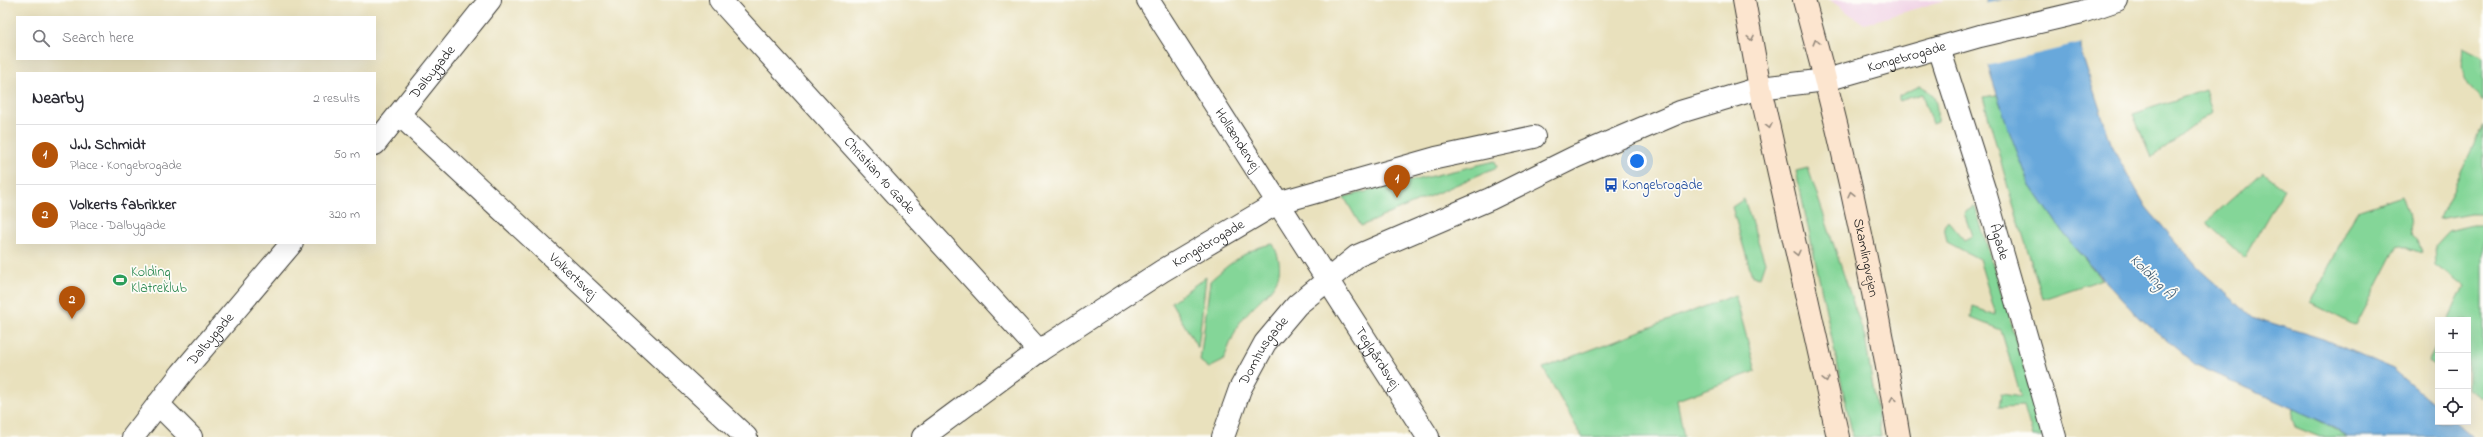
<!DOCTYPE html>
<html lang="en">
<head>
<meta charset="utf-8">
<style>
  body { margin:0; font-family:"Indie Flower",sans-serif; background:#f2f2f3; color:#2b2b33 }
  .controls { position:absolute; right:12px; bottom:12px; display:grid; overflow:hidden; border-radius:0px; box-shadow:0 4px 16px #0002 }
  .controls button { width:36px; height:36px; display:grid; place-items:center; padding:0; border:0; border-bottom:1px solid #e1e1e2; background:#fff; color:#2b2b33; font:20px sans-serif }
  .you { position:absolute; left:1637px; top:161px; width:14px; height:14px; margin:-10px; border:3px solid #fff; border-radius:50%; background:#1a73e8; box-shadow:0 0 0 6px #1a73e833 }
  .badge { display:grid; place-items:center; width:26px; height:26px; border-radius:50%; background:#b45309; color:#fff; font-size:13px; font-weight:700 }
  .pin { position:absolute; translate:-50% -33px; filter:drop-shadow(0 1px 2px #0008) }
  .pin::after { content:''; position:absolute; top:21px; width:14px; height:12px; background:inherit; clip-path:polygon(0 0,100% 0,50% 100%) }
  .list { margin:0; padding:0; list-style:none }
  h2 { display:flex; justify-content:space-between; align-items:center; height:52px; margin:0; padding:0 16px; font-size:17px }
  h2 small { font-size:13px; font-weight:400; color:#7c7c81 }
  .list li { display:grid; grid-template-columns:26px 1fr auto; gap:12px; align-items:center; box-sizing:border-box; height:60px; padding:0 16px; border-top:1px solid #e1e1e2 }
  .list b { display:block; font-size:15px; white-space:nowrap }
  .list p { margin:0; font-size:13px; white-space:nowrap; color:#7c7c81 }
  .list em { font-size:13px; font-style:normal; color:#7c7c81 }
  .icon { flex:none; width:22px; height:22px; fill:none; stroke:currentColor; stroke-width:2; stroke-linecap:round; stroke-linejoin:round }
  .map { position:relative; flex:none; width:2483px; height:437px; overflow:hidden }
  .search { position:absolute; background:#fff; box-shadow:0 4px 16px #0002; left:16px; top:16px; width:360px; height:44px; display:flex; align-items:center; gap:10px; box-sizing:border-box; padding:0 14px; border-radius:0px; color:#7c7c81; font-size:15px }
  .panel { position:absolute; background:#fff; box-shadow:0 4px 16px #0002; left:16px; top:72px; width:360px; height:172px; border-radius:0px }
  .map>svg:first-child { display:block }
  .built { fill:#f0d0e5 }
  .green { fill:#84d698; stroke:#50795a }
  .water { fill:#68a8db; stroke:#42627c }
  .pier { fill:#e9e1bd }
  .lines { fill:none; stroke-linecap:round; stroke-linejoin:round }
  .minor-casing { stroke:#3b3a34; stroke-width:24 }
  .tertiary-casing { stroke:#3b3a34; stroke-width:24 }
  .secondary-casing { stroke:#3b3a34; stroke-width:24 }
  .minor { stroke:#fff; stroke-width:22 }
  .tertiary { stroke:#fff; stroke-width:22 }
  .secondary { stroke:#fce5cf; stroke-width:22 }
  .oneway { stroke:#978b7e }
  .labels { text-anchor:middle; dominant-baseline:central; stroke-width:3.5; stroke-linejoin:round; paint-order:stroke }
  .street-label { font-size:14px; fill:#1c1c1c; stroke:#fdfcf7 }
  .transit-label { font-size:14px; fill:#164399; stroke:#fdfcf7; text-anchor:start }
  .leisure-label { font-size:14px; fill:#27864d; stroke:#fdfcf7; text-anchor:start }
  .water-label { font-size:15px; font-style:italic; fill:#3e5b72; stroke:#fdfcf7 }
</style>
</head>
<body>
<div class="map">
<svg width="2483" height="437" viewBox="0 0 2483 437">
  <rect width="100%" height="100%" fill="#fdfcf7"/>
  <filter id="ink" filterUnits="userSpaceOnUse"><feTurbulence type="fractalNoise" baseFrequency=".025" numOctaves="2"/><feDisplacementMap in="SourceGraphic" scale="8" xChannelSelector="R" yChannelSelector="G"/><feConvolveMatrix kernelMatrix="1 2 1 2 8 2 1 2 1" color-interpolation-filters="sRGB"/></filter>
  <filter id="wash" filterUnits="userSpaceOnUse"><feTurbulence type="fractalNoise" baseFrequency=".012" numOctaves="4" result="noise"/><feDisplacementMap in="SourceGraphic" scale="16" xChannelSelector="R" yChannelSelector="G"/><feGaussianBlur stdDeviation="0.9" result="paint"/><feColorMatrix in="noise" values="0 0 0 0 0 0 0 0 0 0 0 0 0 0 0 0 0 1.4 0 .05"/><feComposite in="paint" operator="in"/></filter>
  <g filter="url(#wash)">
    <rect width="100%" height="100%" fill="#e9e1bd"/>
    <polygon class="built" points="1830,0 1945,0 1864,24"/>
    <g class="green">
      <path d="M2463,47L2483,57V102C2464,82 2460,75 2463,47Z"/>
      <path d="M1920,86C1936,92 1938,105 1937,122L1932,124L1922,94L1899,101V96Z"/>
      <polygon points="2205,90 2212,112 2151,158 2133,114"/>
      <polygon points="1997,95 2030,185 2072,245 2102,279 2043,299 2009,191 1983,97"/>
      <polygon points="2483,125 2483,214 2470,214 2439,220"/>
      <polygon points="1495,161 1497,167 1361,226 1344,197"/>
      <polygon points="1808,168 1865,338 1881,437 1853,437 1796,171"/>
      <polygon points="2262,172 2284,189 2244,258 2206,222"/>
      <polygon points="2402,196 2408,211 2411,233 2418,241 2422,253 2398,245 2356,326 2311,303 2357,211"/>
      <polygon points="1744,199 1765,262 1760,277 1752,276 1732,207"/>
      <polygon points="1975,206 2045,437 2033,437 2024,406 1999,407 2001,394 2021,397 2001,330 1971,318 1973,307 1996,315 1979,259 1947,242 1944,226 1948,221 1964,240 1972,236 1964,213"/>
      <polygon points="2472,225 2483,225 2483,399 2468,389 2468,320 2448,320 2464,286 2436,265 2435,245 2448,231"/>
      <path d="M1273,244C1294,286 1259,293 1239,324C1233,335 1228,349 1223,361L1209,368L1200,361L1210,281C1228,265 1249,247 1273,244Z"/>
      <polygon points="1206,277 1198,348 1171,302"/>
      <polygon points="1735,295 1756,371 1677,400 1684,437 1582,437 1543,368"/>
      <polygon points="2438,341 2438,369 2428,362"/>
      <polygon points="2293,408 2334,428 2347,437 2320,437 2295,427 2292,418"/>
    </g>
    <polygon class="water" points="1986,0 2076,0 2082,55 2113,149 2146,207 2198,268 2252,317 2323,339 2393,369 2438,407 2438,422 2456,422 2473,437 2347,437 2334,427 2196,365 2140,318 2072,245 2030,185 2009,131 1988,66"/>
    <polygon class="pier" points="2003,0 2078,0 2083,43 1986,66 1984,4"/>
  </g>
  <g filter="url(#ink)">
    <g class="lines">
      <defs>
        <g id="minor">
          <path id="s1" d="M720,0L1039,351"/>
          <path id="s2" d="M1148,0L1428,437"/>
          <path id="s3" d="M1939,48L1985,192L2055,437"/>
          <path id="s4" d="M1826,80L1980,36L2082,12L2117,0"/>
          <path id="s5" d="M400,115L746,437"/>
          <path id="s6" d="M375,144L490,0"/>
          <polyline points="158,404 191,437"/>
          <path id="s7" d="M133,437L182,373L292,243"/>
          <path id="s8" d="M923,437L1039,351L1162,271L1277,203L1436,158L1534,137"/>
        </g>
        <g id="tertiary">
          <path id="s9" d="M1223,437L1240,389L1265,343L1297,305L1357,256L1490,199L1575,157L1680,112L1760,88L1826,80"/>
        </g>
        <g id="secondary">
          <polyline points="1744,0 1760,88 1838,437"/>
          <path id="s10" d="M1804,0C1844,144 1875,290 1899,437"/>
        </g>
      </defs>
      <use href="#minor" class="minor-casing"/>
      <use href="#tertiary" class="tertiary-casing"/>
      <use href="#secondary" class="secondary-casing"/>
      <use href="#minor" class="minor"/>
      <use href="#tertiary" class="tertiary"/>
      <use href="#secondary" class="secondary"/>
    </g>
    <defs><path id="oneway-chevron" d="M-2-3.5L2.5 0L-2 3.5" fill="none" stroke-width="1.6" stroke-linecap="round" stroke-linejoin="round"/></defs>
    <g class="oneway">
      <use href="#oneway-chevron" transform="translate(1751 38) rotate(79)"/>
      <use href="#oneway-chevron" transform="translate(1816 42) rotate(-105)"/>
      <use href="#oneway-chevron" transform="translate(1769 126) rotate(78)"/>
      <use href="#oneway-chevron" transform="translate(1851 194) rotate(-103)"/>
      <use href="#oneway-chevron" transform="translate(1797 253) rotate(77)"/>
      <use href="#oneway-chevron" transform="translate(1826 380) rotate(77)"/>
      <use href="#oneway-chevron" transform="translate(1893 399) rotate(-99)"/>
    </g>
  </g>
  <defs>
    <symbol id="bus-bare" viewBox="-9 -9 18 18"><path d="M-5-6H5V4H4V6H2V4H-2V6H-4V4H-5ZM-3.5-4V0h7V-4ZM-3.5 1.2v1.5H-2V1.2ZM2 1.2v1.5H3.5V1.2Z" fill="#1a4fb4" stroke="#fdfcf7" stroke-width="2.5" paint-order="stroke"/></symbol>
    <symbol id="stadium-bare" viewBox="-9 -9 18 18"><path d="M0-5a6.5 5 0 1 0 0 10a6.5 5 0 1 0 0-10ZM-3.5-1.8h7v3.6h-7Z" fill="#2e9e5b" stroke="#fdfcf7" stroke-width="2.5" paint-order="stroke"/></symbol>
  </defs>
  <g fill-rule="evenodd">
    <use href="#bus-bare" x="1601" y="175" width="20" height="20"/>
    <use href="#stadium-bare" x="110" y="270" width="20" height="20"/>
  </g>
  <g class="labels">
    <g class="street-label">
      <text stroke="none"><textPath href="#s4" startOffset="84">Kongebrogade</textPath></text>
      <text stroke="none"><textPath href="#s6" startOffset="92">Dalbygade</textPath></text>
      <text stroke="none"><textPath href="#s2" startOffset="166">Hollændervej</textPath></text>
      <text stroke="none"><textPath href="#s1" startOffset="237">Christian 10 Gade</textPath></text>
      <text stroke="none"><textPath href="#s3" startOffset="203">Ågade</textPath></text>
      <text stroke="none"><textPath href="#s8" startOffset="345">Kongebrogade</textPath></text>
      <text stroke="none"><textPath href="#s10" startOffset="265">Skamlingvejen</textPath></text>
      <text stroke="none"><textPath href="#s5" startOffset="236">Volkertsvej</textPath></text>
      <text stroke="none"><textPath href="#s7" startOffset="125">Dalbygade</textPath></text>
      <text stroke="none"><textPath href="#s9" startOffset="96">Domhusgade</textPath></text>
      <text stroke="none"><textPath href="#s2" startOffset="425">Teglgårdsvej</textPath></text>
    </g>
    <g class="transit-label">
      <text x="1622" y="185">Kongebrogade</text>
    </g>
    <g class="leisure-label">
      <text x="131" y="272">Kolding<tspan x="131" dy="16">Klatreklub</tspan></text>
    </g>
    <g class="water-label">
      <text transform="translate(2152 277) rotate(45)">Kolding Å</text>
    </g>
  </g>
</svg>
<div class="controls">
<button>+</button>
<button>−</button>
<button><svg class="icon" aria-label="locate" viewBox="0 0 24 24"><circle cx="12" cy="12" r="6"/><path d="M12 2v4M12 18v4M2 12h4M18 12h4"/></svg></button>
</div>
<div class="you"></div>
<div class="pin badge" style="left:1397px;top:198px">1</div>
<div class="pin badge" style="left:72px;top:319px">2</div>
<div class="search"><svg class="icon" aria-label="search" viewBox="0 0 24 24"><circle cx="10" cy="10" r="6"/><path d="M15 15l6 6"/></svg>Search here</div>
<section class="panel">
<h2>Nearby<small>2 results</small></h2>
<ul class="list">
<li><span class="badge">1</span><div><b>J.J. Schmidt</b><p>Place · Kongebrogade</p></div><em>50 m</em></li>
<li><span class="badge">2</span><div><b>Volkerts fabrikker</b><p>Place · Dalbygade</p></div><em>320 m</em></li>
</ul>
</section>
</div>
</body>
</html>
